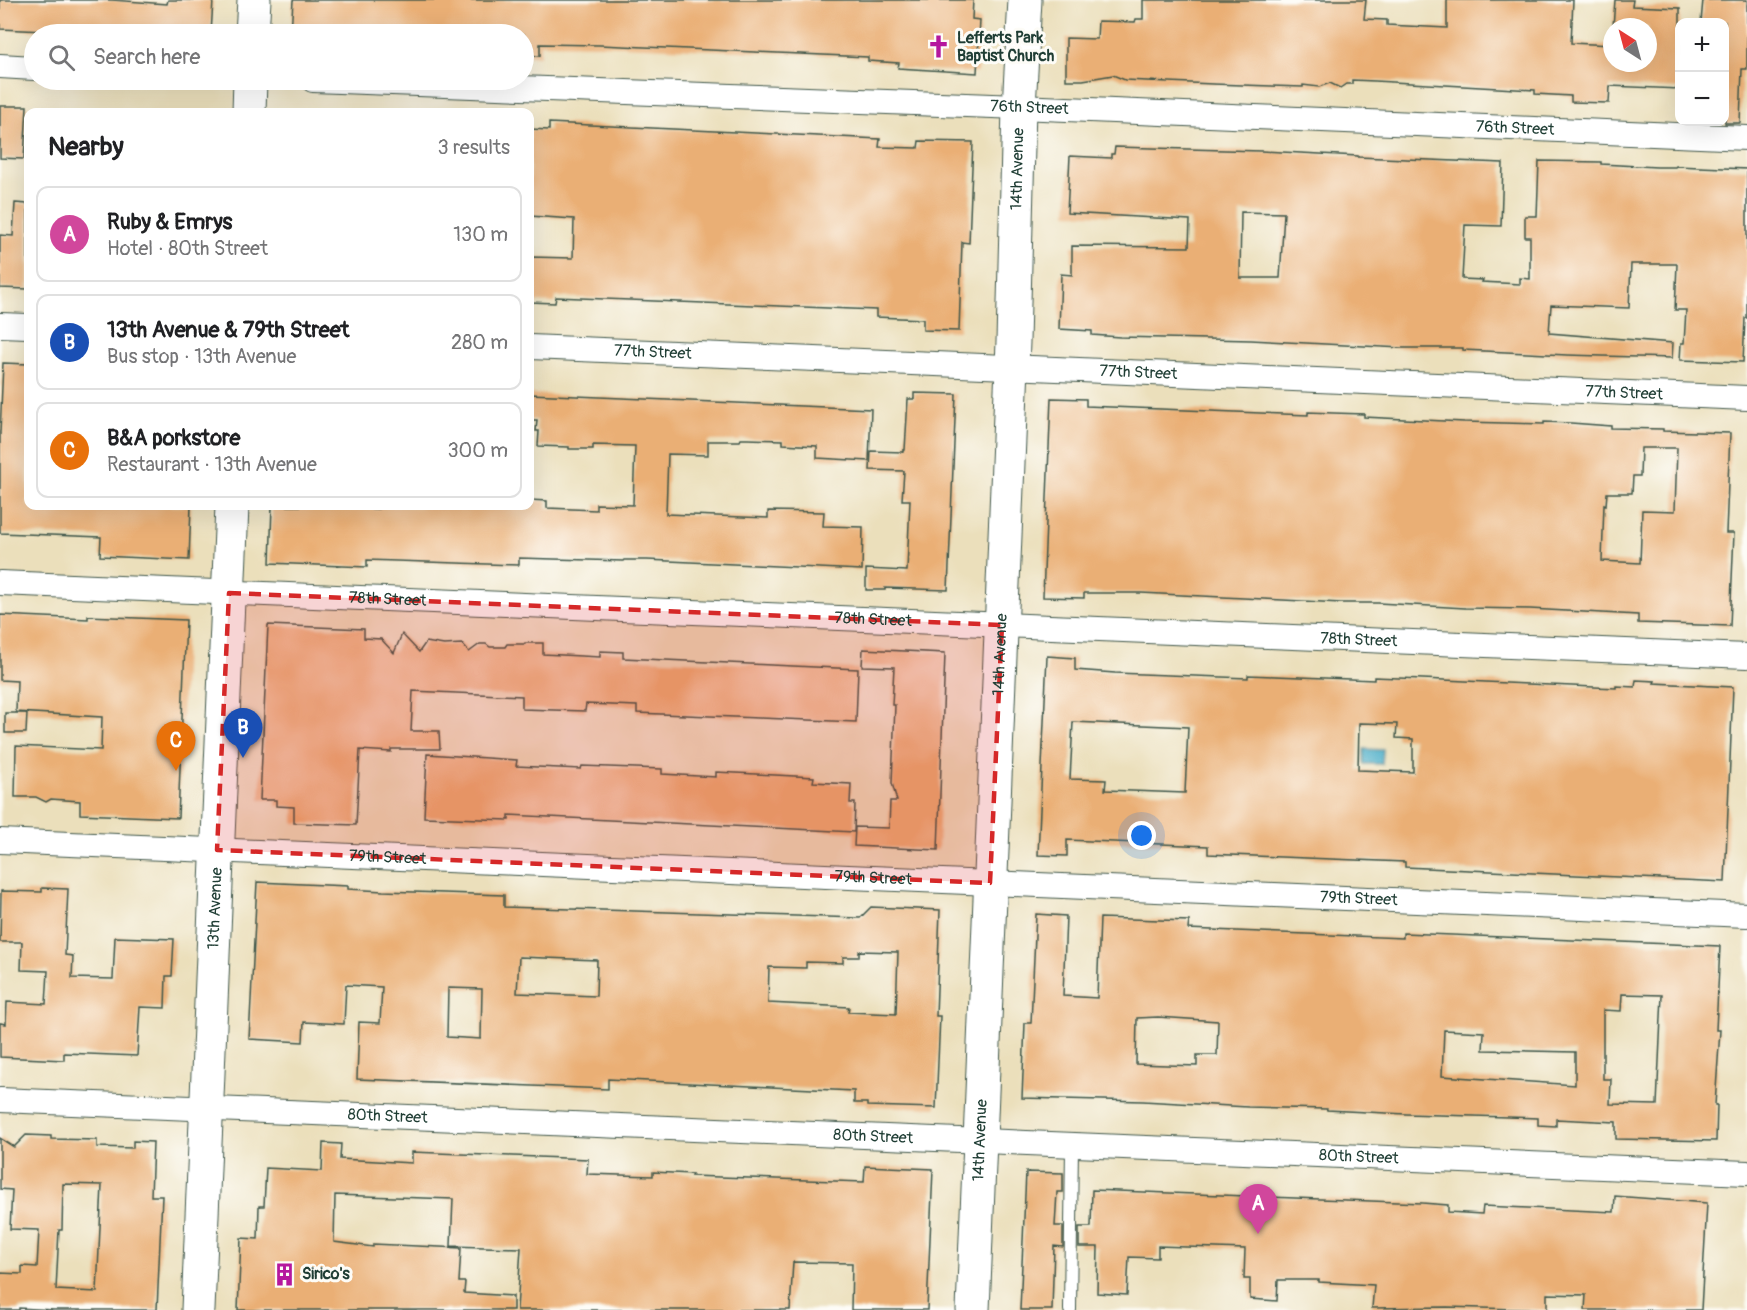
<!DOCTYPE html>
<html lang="en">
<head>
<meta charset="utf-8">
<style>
  body { margin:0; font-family:Pangolin,sans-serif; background:#f2f2f2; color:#202124 }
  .controls { position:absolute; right:18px; top:18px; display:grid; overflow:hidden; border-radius:12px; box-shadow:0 6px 24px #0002 }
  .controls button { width:54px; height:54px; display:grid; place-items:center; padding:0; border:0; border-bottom:2px solid #e0e0e0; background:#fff; color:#202124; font:30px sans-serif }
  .compass { position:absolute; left:1603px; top:18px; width:54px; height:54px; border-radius:50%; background:#fff; box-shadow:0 6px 24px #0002; rotate:324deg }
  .you { position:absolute; left:1142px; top:836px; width:21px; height:21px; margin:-15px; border:4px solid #fff; border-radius:50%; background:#1a73e8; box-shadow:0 0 0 9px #1a73e833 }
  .badge { display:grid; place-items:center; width:39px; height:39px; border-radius:50%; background:#7c3aed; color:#fff; font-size:20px; font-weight:700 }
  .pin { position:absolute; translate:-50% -50px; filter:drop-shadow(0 2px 3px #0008) }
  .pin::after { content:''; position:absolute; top:32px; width:21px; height:18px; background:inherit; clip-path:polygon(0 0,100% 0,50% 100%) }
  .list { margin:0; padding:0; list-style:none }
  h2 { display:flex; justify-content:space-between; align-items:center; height:78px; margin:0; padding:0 24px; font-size:26px }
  h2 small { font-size:20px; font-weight:400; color:#757577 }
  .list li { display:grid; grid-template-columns:39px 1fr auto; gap:18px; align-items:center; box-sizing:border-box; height:96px; margin:0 12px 12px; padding:0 12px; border:2px solid #e0e0e0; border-radius:12px }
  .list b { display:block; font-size:22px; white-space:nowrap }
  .list p { margin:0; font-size:20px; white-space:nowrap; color:#757577 }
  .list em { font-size:20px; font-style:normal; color:#757577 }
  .icon { flex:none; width:33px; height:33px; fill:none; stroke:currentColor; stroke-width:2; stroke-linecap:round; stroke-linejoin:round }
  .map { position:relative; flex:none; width:1747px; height:1310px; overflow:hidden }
  .search { position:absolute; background:#fff; box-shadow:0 6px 24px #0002; left:24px; top:24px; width:510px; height:66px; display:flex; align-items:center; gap:15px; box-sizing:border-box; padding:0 21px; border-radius:33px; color:#757577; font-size:22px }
  .panel { position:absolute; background:#fff; box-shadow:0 6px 24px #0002; left:24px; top:108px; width:510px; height:402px; border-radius:12px }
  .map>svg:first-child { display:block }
  .water { fill:#47acc7; stroke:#33747e; stroke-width:1.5 }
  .building { fill:#eaaf74; fill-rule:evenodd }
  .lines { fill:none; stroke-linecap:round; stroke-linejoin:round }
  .lane-casing { stroke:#3e5548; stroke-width:14 }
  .street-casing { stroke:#3e5548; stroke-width:26 }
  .secondary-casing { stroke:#3e5548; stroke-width:35 }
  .lane { stroke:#fff; stroke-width:12 }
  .street { stroke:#fff; stroke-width:24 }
  .secondary { stroke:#fff; stroke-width:33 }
  .marked { fill:#d62828; fill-opacity:0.2; stroke:#d62828; stroke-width:4.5; stroke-dasharray:12 8; stroke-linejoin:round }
  .labels { text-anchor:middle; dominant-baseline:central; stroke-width:6; stroke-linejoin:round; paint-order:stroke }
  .poi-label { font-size:16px; font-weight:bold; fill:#1f3d34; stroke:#fdfcf7; text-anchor:start }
  .street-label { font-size:16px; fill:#1f3d34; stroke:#fdfcf7 }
</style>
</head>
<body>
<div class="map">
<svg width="1747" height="1310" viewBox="0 0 1747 1310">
  <rect width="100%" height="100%" fill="#fdfcf7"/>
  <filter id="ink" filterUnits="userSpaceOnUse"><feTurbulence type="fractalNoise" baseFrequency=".0167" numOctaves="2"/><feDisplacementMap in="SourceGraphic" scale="12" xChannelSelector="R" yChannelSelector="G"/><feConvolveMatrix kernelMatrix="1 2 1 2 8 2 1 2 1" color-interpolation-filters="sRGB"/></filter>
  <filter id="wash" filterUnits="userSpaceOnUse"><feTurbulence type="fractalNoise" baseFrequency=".008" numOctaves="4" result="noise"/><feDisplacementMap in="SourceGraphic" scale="24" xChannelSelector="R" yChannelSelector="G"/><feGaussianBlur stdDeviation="1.35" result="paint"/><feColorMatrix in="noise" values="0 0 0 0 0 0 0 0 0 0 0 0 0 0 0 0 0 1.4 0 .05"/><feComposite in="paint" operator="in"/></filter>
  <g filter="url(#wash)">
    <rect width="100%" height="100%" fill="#ebdfbb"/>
    <polygon class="water" points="1364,749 1383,750 1382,764 1364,764"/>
    <g id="blocks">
      <g class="building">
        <polygon points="0,0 112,0 167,4 168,0 213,0 211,34 113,34 0,29"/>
        <polygon points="293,0 973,0 972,19 980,20 977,73 898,68 899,63 868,61 868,57 600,45 540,44 540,56 524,55 524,34 291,34"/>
        <polygon points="1143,0 1366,0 1364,19 1387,20 1387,25 1447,28 1447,0 1573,0 1571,43 1612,45 1612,63 1648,63 1648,27 1613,27 1615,0 1633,0 1632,6 1680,8 1680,89 1610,86 1609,103 1571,102 1571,96 1535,94 1535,90 1375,81 1352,80 1352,84 1346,84 1340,88 1330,83 1319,87 1303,85 1303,87 1213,84 1125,80 1113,75 1083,80 1066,80 1066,38 1097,39 1098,21 1135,22 1136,19 1143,19"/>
        <polygon points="1703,0 1747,0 1747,69 1742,69 1740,123 1725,123 1725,22 1701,22"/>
        <polygon points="0,106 27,106 24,159 0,158"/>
        <polygon points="549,123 880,139 879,147 918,148 919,141 973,142 969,243 962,242 959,331 923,330 923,319 876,317 876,310 556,297 555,303 530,302 530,257 573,258 574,219 530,216 530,129 549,130"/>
        <path d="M1115,147L1261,151L1358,156V157L1503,163L1501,226L1465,225L1462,279L1483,280L1482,282L1520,284V278L1530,279V237H1525V216H1537L1539,161L1601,162V164L1657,167H1675L1676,166L1747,169V318H1745L1743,362L1680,360L1681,343H1684L1686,310H1675L1677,264H1631L1629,308L1551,305L1549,333L1673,343L1672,358L1567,355L1463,350V348H1402L1251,340L1120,337L1092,335V331L1059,329L1061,274L1072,275V246L1189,247L1190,220L1067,213L1070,156L1111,158V154H1114ZM1241,212L1284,213L1280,278H1240Z"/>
        <polygon points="15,203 28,204 28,289 0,288 0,235 13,236"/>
        <polygon points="3,363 28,364 28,506 191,506 189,560 100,556 101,537 0,533 0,433"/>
        <polygon points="914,393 956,394 948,590 885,588 885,590 866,590 866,569 907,571 910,500 902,500 904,471 870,470 871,451 903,452 903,450 905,450 908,399 914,399"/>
        <polygon points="530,394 871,409 869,461 817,458 817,446 783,444 783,440 748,439 741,439 740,441 708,441 708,455 668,454 666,514 768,518 768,511 824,512 823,526 863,527 862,570 647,560 624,560 623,561 519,558 519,565 367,560 367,567 270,563 272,506 339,506 339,507 378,509 379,506 530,507 530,500 547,501 547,508 596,510 596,504 633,505 635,446 593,445 593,449 569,449 569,447 538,446 539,431 536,431 537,420 530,420"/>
        <path d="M1051,398L1086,399V406L1308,415V412L1333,413L1364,414V417L1464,422L1544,424V422L1571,423L1611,426V428L1663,429V431L1730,433L1726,533H1734L1730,626L1638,623V615L1530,609L1465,608L1378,603H1342L1141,593H1084V598L1043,597ZM1641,448H1677L1675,511L1642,510L1640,563L1602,561L1604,504L1606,505L1607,493H1632L1633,476H1640Z"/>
        <polygon points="0,615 88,619 88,616 186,620 178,818 80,814 80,801 51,799 46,802 36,797 15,797 16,746 101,750 102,717 16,712 17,681 0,680"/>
        <polygon points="268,625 364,629 364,638 381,639 394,653 402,634 419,652 426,642 444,645 462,644 469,652 480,644 486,644 490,647 505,647 507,644 525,644 525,643 543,643 543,654 600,657 600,651 623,652 623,658 858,669 856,722 637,713 637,706 586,704 585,711 522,709 522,696 413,691 411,731 439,731 440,749 391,749 391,752 360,750 356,825 294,823 294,807 276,806 276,800 260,800"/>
        <polygon points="863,649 945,653 938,850 854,846 855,827 889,828 890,801 897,801 892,783 895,705 892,705 894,667 862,666"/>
        <path d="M1047,656L1075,658V670L1115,673L1248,678V675L1374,680V677L1423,679L1616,688V686L1635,687L1636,680L1655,681L1654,683L1733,687L1725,882L1405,867V862L1208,854V846L1067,840V856L1038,855ZM1073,722L1188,727L1185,793L1105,790L1106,780L1070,779ZM1359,723L1397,724L1396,738L1413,739V772L1358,770Z"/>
        <polygon points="5,713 27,713 26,733 5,733"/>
        <polygon points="427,754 517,760 516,766 581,769 582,766 662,769 662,774 716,777 716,772 814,777 813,782 851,784 850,803 855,803 854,832 509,815 509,820 424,817"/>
        <path d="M257,882L348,886V889L383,891L504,895V907L538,908L860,918L871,907L940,910L936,1016H940L936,1108L867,1106V1103H854V1091L608,1079V1089L357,1079L359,1022L380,1023L382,987L346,985L344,1024L304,1022L303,1042L249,1039ZM859,951L898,952L896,1014L848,1012L849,1007L768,1003L769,967L806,968V962L843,963V957H859ZM519,957L597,960L596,996L517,993ZM448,988L482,989L481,1039L447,1037Z"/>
        <polygon points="42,888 68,889 65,955 73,956 72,978 113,979 115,937 174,939 172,976 166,976 165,1008 140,1007 137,1056 64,1053 64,1060 0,1057 0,1023 6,1024 7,1002 46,1004 48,971 21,970 22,942 0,942 1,891 42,892"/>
        <path d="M1036,914L1066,916L1063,996L1097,998L1100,918L1189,921L1188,929L1403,938V933L1720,946L1716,1030H1720L1715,1105H1717L1716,1141L1616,1139V1122L1556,1119V1126L1538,1125V1118L1406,1114L1327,1110V1109L1248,1107L1143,1101L1022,1098L1025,1023H1031ZM1622,994L1662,995L1657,1105L1610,1104L1611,1079H1603V1010L1621,1011ZM1158,1017L1218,1021L1217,1055H1197V1066L1136,1064L1137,1018ZM1444,1030L1484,1032L1483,1050L1575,1052V1085L1442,1076Z"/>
        <path d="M26,1135L51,1136V1139L97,1140V1147L133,1148V1141L153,1142L151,1196H162L157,1310H54L19,1308V1310H0V1273L22,1274V1266L37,1267L39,1230L10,1229L12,1190L0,1189V1138L14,1147ZM63,1184L102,1185L97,1292L56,1290L59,1230H62Z"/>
        <polygon points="323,1143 341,1144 340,1159 412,1163 412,1152 588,1159 587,1174 653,1176 653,1172 692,1174 691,1176 864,1182 865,1166 933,1169 927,1310 851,1310 852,1263 793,1262 790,1310 517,1310 521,1248 451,1246 453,1199 335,1195 334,1242 373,1247 373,1244 461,1248 459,1282 465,1282 464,1293 513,1296 513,1310 238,1310 241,1238 258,1239 259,1206 264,1206 266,1168 322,1171"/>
        <polygon points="1026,1172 1063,1173 1063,1192 1057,1192 1055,1226 1063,1226 1063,1247 1054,1246 1052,1310 1020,1310"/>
        <polygon points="1092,1190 1422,1203 1448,1205 1448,1212 1482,1214 1483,1206 1614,1212 1615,1196 1707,1203 1701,1310 1585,1310 1586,1295 1547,1294 1547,1310 1447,1307 1372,1308 1374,1285 1319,1282 1319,1280 1278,1280 1277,1301 1250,1299 1250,1279 1244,1279 1245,1249 1158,1246 1158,1258 1129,1257 1127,1295 1097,1293 1098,1247 1079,1247 1079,1227 1091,1227"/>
      </g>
    </g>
  </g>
  <g filter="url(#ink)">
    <use href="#blocks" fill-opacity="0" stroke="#3e5548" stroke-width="1.5"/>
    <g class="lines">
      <defs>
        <polyline id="lane" points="1070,1310 1072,1145"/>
        <g id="street">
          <polyline points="0,66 34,68"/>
          <path id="s1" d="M313,80L1019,107L1747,138"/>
          <polyline points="0,325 28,326"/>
          <path id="s2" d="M530,347L1747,398"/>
          <path id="s3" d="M0,583L1747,656"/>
          <path id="s4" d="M0,841L1747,915"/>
          <path id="s5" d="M0,1100L1747,1173"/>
        </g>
        <g id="secondary">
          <polyline points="252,34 254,0"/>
          <polyline points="249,112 250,80"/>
          <path id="s6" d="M198,1310L232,506"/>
          <path id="s7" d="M973,1310L1013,342L1019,107L1025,0"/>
        </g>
      </defs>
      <use href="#lane" class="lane-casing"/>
      <use href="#street" class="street-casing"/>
      <use href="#secondary" class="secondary-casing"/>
      <use href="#lane" class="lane"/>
      <use href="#street" class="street"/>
      <use href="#secondary" class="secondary"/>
    </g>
  </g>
  <path class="marked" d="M229,593L1002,625L990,883L217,850Z"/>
  <defs>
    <symbol id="church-bare" viewBox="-9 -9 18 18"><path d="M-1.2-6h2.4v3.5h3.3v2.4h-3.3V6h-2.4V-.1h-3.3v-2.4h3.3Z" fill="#b5179e" stroke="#fdfcf7" stroke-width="2.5" paint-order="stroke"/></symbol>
    <symbol id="building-bare" viewBox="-9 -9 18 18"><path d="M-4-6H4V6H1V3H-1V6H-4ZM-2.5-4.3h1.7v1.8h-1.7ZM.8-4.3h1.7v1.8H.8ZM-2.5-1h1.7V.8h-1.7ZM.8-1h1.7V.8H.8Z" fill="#b5179e" stroke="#fdfcf7" stroke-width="2.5" paint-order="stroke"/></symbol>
  </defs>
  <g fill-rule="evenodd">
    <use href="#church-bare" x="922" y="30" width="33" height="33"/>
    <use href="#building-bare" x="268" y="1258" width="33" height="33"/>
  </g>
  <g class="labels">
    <g class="poi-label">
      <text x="957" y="38">Lefferts Park<tspan x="957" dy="18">Baptist Church</tspan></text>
      <text x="302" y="1274">Sirico's</text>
    </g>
    <g class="street-label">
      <text stroke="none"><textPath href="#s1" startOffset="717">76th Street</textPath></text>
      <text stroke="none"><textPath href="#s1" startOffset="1203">76th Street</textPath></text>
      <text stroke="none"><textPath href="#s7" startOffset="1142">14th Avenue</textPath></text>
      <text stroke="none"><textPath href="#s2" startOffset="123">77th Street</textPath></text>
      <text stroke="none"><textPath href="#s2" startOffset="609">77th Street</textPath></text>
      <text stroke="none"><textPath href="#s2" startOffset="1095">77th Street</textPath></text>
      <text stroke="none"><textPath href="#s3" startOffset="388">78th Street</textPath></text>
      <text stroke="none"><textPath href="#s3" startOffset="874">78th Street</textPath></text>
      <text stroke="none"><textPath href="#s3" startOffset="1360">78th Street</textPath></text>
      <text stroke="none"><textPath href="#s7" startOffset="656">14th Avenue</textPath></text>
      <text stroke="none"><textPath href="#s4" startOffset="388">79th Street</textPath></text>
      <text stroke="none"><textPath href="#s4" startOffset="874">79th Street</textPath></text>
      <text stroke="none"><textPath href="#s4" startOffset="1360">79th Street</textPath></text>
      <text stroke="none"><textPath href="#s6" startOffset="402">13th Avenue</textPath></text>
      <text stroke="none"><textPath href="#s5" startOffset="388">80th Street</textPath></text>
      <text stroke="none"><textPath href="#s5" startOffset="874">80th Street</textPath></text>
      <text stroke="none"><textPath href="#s7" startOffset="170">14th Avenue</textPath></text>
      <text stroke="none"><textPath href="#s5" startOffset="1360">80th Street</textPath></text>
    </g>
  </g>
</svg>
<div class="controls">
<button>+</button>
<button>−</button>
</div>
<svg class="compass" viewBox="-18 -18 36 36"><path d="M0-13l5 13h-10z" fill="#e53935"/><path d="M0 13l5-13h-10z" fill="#757577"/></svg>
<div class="you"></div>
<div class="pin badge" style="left:1258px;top:1234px;background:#d1479c">A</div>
<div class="pin badge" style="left:243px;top:758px;background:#1a4fb4">B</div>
<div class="pin badge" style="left:176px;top:771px;background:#e8710a">C</div>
<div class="search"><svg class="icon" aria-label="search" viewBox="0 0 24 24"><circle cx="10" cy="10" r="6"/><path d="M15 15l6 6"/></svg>Search here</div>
<section class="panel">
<h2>Nearby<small>3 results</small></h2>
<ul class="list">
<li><span class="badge" style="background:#d1479c">A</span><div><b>Ruby &amp; Emrys</b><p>Hotel · 80th Street</p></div><em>130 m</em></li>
<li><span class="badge" style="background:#1a4fb4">B</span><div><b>13th Avenue &amp; 79th Street</b><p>Bus stop · 13th Avenue</p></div><em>280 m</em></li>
<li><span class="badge" style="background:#e8710a">C</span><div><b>B&amp;A porkstore</b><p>Restaurant · 13th Avenue</p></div><em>300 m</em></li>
</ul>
</section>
</div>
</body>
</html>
